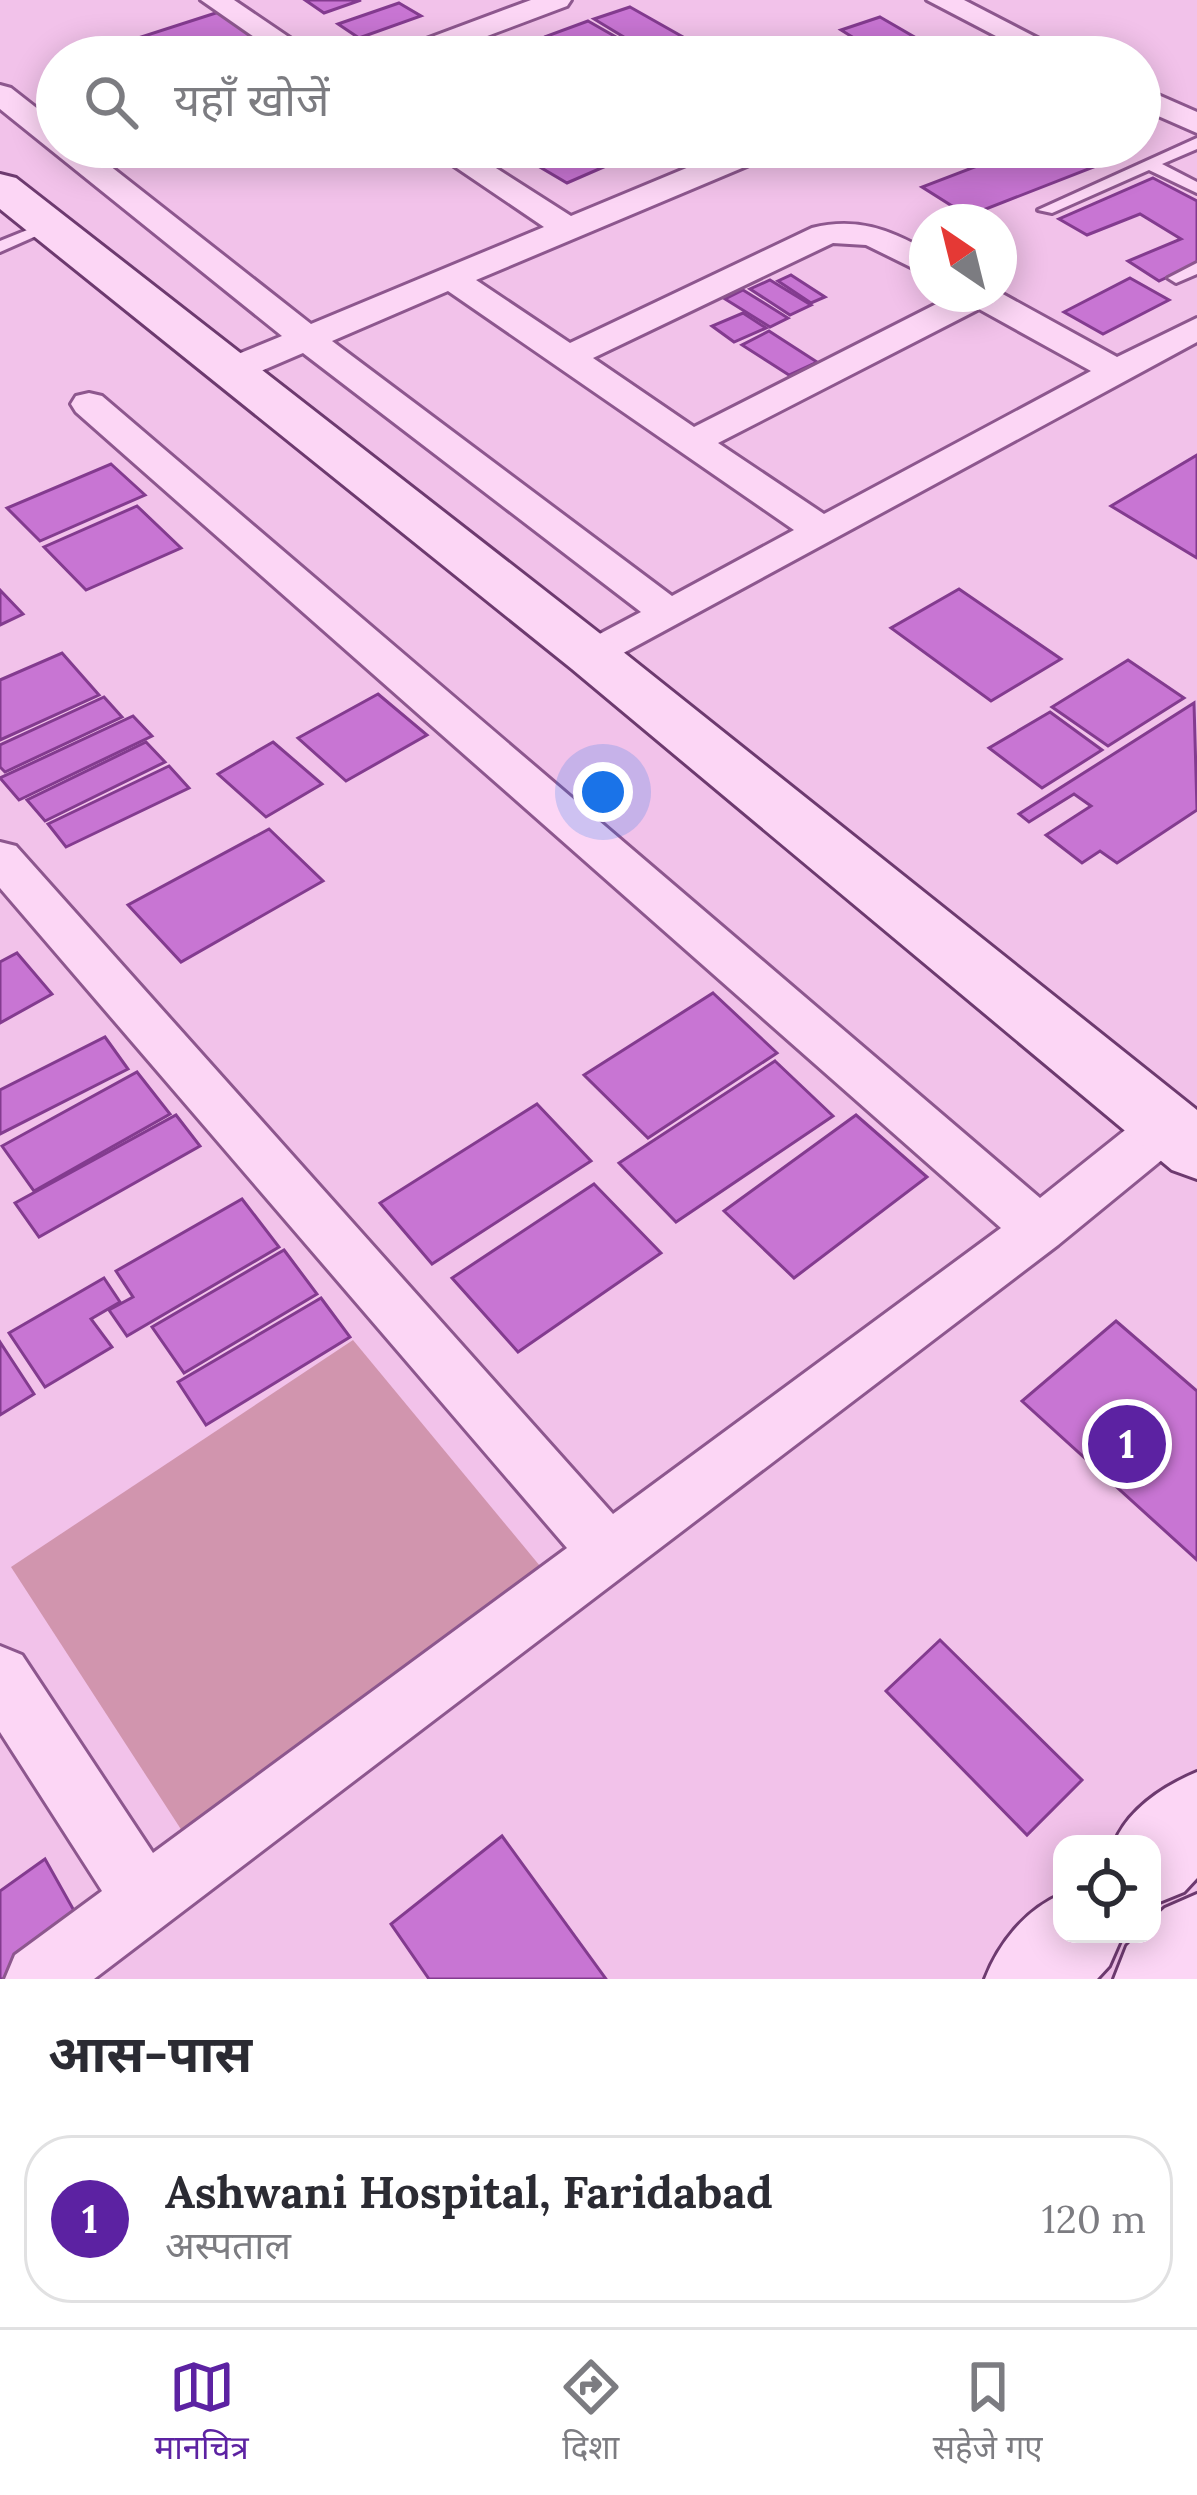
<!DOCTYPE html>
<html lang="hi">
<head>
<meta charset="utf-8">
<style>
  body { margin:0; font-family:Lora,"Noto Sans Devanagari",serif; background:#f2f2f3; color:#2b2b33 }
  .controls { position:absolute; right:36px; bottom:36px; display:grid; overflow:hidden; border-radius:24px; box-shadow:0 6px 30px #0003 }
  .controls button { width:108px; height:108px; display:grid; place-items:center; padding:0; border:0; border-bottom:3px solid #e1e1e2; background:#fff; color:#2b2b33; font:60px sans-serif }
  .compass { position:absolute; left:909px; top:204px; width:108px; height:108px; border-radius:50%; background:#fff; box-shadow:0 6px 30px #0003; rotate:325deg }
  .you { position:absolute; left:603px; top:792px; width:42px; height:42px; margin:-30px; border:9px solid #fff; border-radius:50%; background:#1a73e8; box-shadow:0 0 0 18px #1a73e833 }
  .badge { display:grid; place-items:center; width:78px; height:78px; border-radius:50%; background:#5c22a2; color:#fff; font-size:39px; font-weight:700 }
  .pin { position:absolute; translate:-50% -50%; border:6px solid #fff; box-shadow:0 3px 12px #0006 }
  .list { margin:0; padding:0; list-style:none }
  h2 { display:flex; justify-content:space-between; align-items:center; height:156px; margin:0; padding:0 48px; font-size:51px }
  h2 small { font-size:39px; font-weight:400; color:#7c7c81 }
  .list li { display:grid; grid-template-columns:78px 1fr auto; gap:36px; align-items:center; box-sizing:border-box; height:168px; margin:0 24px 24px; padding:0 24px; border:3px solid #e1e1e2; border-radius:48px }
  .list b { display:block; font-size:45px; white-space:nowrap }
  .list p { margin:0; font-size:39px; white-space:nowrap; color:#7c7c81 }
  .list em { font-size:39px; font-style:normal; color:#7c7c81 }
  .icon { flex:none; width:66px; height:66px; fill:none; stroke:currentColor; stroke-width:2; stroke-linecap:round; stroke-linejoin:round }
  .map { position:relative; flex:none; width:1197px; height:1979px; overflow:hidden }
  .search { position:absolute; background:#fff; box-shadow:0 6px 30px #0003; left:36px; right:36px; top:36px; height:132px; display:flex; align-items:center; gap:30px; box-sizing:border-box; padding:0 42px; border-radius:66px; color:#7c7c81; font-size:45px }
  .sheet { height:348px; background:#fff }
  nav { display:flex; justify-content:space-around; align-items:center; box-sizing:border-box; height:168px; border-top:3px solid #e1e1e2; background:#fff; font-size:33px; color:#7c7c81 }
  nav a { display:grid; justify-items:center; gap:6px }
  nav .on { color:#5c22a2 }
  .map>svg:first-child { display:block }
  .green { fill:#d195ae }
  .building { fill:#c875d3; stroke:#833b8f; stroke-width:3 }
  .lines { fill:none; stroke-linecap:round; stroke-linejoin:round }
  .lane-casing { stroke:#8d578e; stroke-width:6 }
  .street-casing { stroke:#8d578e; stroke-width:6 }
  .secondary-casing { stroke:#6d3a6f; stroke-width:6 }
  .lane { fill:#fcd6f5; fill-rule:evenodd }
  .street { fill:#fcd6f5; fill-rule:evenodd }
  .secondary { fill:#fcd6f5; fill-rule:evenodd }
</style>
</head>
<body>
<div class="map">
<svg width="1197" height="1979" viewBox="0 0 1197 1979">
  <rect width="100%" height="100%" fill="#f2c2ea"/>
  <polygon class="green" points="353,1340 540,1566 184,1834 11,1567"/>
  <g class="building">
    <polygon points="305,0 361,0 324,13"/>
    <polygon points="399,3 421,16 359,38 338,24"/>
    <polygon points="630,7 683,37 647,51 594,19"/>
    <polygon points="222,11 277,48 252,57 168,57 141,37"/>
    <polygon points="880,17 923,42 883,56 841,30"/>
    <polygon points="588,21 623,41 582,57 547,36"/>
    <polygon points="506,147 573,147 606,166 567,183"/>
    <polygon points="1027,147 1137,150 968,216 922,187"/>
    <polygon points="1153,178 1197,201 1197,263 1159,281 1128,261 1181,239 1140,214 1087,235 1059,219"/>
    <polygon points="791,275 825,297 811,303 778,281"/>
    <polygon points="1130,278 1169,300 1103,334 1064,312"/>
    <polygon points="770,280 811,305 790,315 750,289"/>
    <polygon points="743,290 788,318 770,327 725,299"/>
    <polygon points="743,313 766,328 734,342 712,326"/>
    <polygon points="769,331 817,362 789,375 742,345"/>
    <polygon points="1197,455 1197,558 1111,506"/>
    <polygon points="111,464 145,495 40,541 7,508"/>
    <polygon points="137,506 181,548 86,590 44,547"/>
    <polygon points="959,589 1061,659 991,701 891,628"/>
    <polygon points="0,590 23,614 0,625"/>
    <polygon points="62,653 99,695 0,740 0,680"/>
    <polygon points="1128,660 1184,698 1108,746 1052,707"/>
    <polygon points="378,694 427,735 346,781 298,738"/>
    <polygon points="104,697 122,717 5,772 0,767 0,745"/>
    <polygon points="1194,703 1197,810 1117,863 1100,851 1082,863 1046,835 1091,806 1074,794 1029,822 1019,814"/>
    <polygon points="1050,712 1102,750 1042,788 989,748"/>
    <polygon points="133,716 152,736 19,800 0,778"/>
    <polygon points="146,742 165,762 45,821 27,800"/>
    <polygon points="273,742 322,784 266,817 218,774"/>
    <polygon points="169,766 189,788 66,847 48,824"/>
    <polygon points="269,829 323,881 181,962 128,905"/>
    <polygon points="17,953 52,994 0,1023 0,962"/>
    <polygon points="713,993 777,1053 648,1138 584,1075"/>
    <polygon points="105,1037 128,1069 0,1134 0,1090"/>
    <polygon points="775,1061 833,1116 676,1222 619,1163"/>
    <polygon points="137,1072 170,1114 34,1191 2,1146"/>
    <polygon points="537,1104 591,1161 432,1264 380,1203"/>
    <polygon points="176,1115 200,1146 39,1237 15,1203"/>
    <polygon points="856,1115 927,1177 794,1278 724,1211"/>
    <polygon points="594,1184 661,1253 518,1352 452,1278"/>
    <polygon points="242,1199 279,1247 127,1336 109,1310 133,1297 116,1271"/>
    <polygon points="284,1250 317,1294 184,1373 152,1327"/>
    <polygon points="104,1278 120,1302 91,1319 112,1347 45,1387 9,1333"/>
    <polygon points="321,1298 350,1337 206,1425 178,1382"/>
    <polygon points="1116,1321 1197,1391 1197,1560 1022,1401"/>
    <polygon points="0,1342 34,1394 0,1415"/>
    <polygon points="940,1640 1082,1780 1027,1835 886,1691"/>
    <polygon points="502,1836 606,1979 429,1979 391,1924"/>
    <polygon points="45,1859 86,1932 21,1979 0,1979 0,1891"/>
  </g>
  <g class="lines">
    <defs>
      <g id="lane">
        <polygon points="1197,138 1197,149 1162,164 1197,182 1197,193 1149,170 1052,213 1038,210"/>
        <polygon points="47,222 61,225 0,252 0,241"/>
        <polygon points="1197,263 1197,274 1176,283 1168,278"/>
      </g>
      <g id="street">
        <polygon points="201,0 234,0 318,57 283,57"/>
        <polygon points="531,0 571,0 567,6 431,57 389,57 394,51"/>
        <polygon points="927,0 964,0 1074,57 1036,57"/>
        <path d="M0,85L11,88L57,124V147H86L311,324L544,227L426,147H463L571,216L737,147H780L775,154L476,280L570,343L812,228C856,217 889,229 927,251V275L866,245L833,243L593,358L694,427L956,294L999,292L1117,357L1197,318V342L592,670L577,666L571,656L577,646L641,612L303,353L247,377H221L216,369L221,361L282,336L0,109ZM448,291L794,530L672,596L332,341ZM979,309L1091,371L824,514L718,443Z"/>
        <polygon points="1140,87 1197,112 1197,133 1140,108"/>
        <polygon points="89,393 102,396 1040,1198 1149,1111 1167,1105 1185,1111 1192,1126 1185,1141 1058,1245 94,1979 5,1979 15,1955 102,1891 0,1732 0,1646 22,1655 153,1853 567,1548 0,888 0,842 16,846 613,1514 1001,1228 76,412 71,404 76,396"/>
      </g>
      <g id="secondary">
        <polygon points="0,174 16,178 612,643 1197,1110 1197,1179 1172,1170 572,669 0,209"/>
        <path d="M1197,1772V1878L1184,1892L1152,1905V1844H1114C1128,1809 1164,1786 1197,1772Z"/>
        <path d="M1062,1894V1934H1123L1109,1966L1097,1979H985C999,1943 1025,1910 1062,1894Z"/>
        <polygon points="1197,1894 1197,1979 1114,1979 1127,1946 1139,1934 1152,1934 1152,1920 1165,1908"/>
      </g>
    </defs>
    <use href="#lane" class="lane-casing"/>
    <use href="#street" class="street-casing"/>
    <use href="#secondary" class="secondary-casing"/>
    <use href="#lane" class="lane"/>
    <use href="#street" class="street"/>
    <use href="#secondary" class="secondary"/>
  </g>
</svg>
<div class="controls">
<button><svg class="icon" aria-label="locate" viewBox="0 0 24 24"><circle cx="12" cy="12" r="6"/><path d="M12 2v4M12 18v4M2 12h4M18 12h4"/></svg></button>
</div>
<svg class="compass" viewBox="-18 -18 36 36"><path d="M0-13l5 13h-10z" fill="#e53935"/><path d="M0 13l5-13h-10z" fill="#7c7c81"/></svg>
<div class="you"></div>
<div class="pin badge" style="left:1127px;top:1444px">1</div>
<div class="search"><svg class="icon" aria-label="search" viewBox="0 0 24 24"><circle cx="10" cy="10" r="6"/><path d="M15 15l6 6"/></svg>यहाँ खोजें</div>
</div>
<section class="sheet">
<h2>आस-पास<small></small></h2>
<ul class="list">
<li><span class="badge">1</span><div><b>Ashwani Hospital, Faridabad</b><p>अस्पताल</p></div><em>120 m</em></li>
</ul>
</section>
<nav>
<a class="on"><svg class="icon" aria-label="map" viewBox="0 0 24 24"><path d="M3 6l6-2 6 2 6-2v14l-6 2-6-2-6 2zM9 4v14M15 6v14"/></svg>मानचित्र</a>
<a><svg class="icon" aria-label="directions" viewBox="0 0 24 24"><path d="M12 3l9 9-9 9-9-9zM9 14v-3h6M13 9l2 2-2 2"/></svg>दिशा</a>
<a><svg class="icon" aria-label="saved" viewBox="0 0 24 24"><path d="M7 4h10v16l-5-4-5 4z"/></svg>सहेजे गए</a>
</nav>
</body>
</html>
